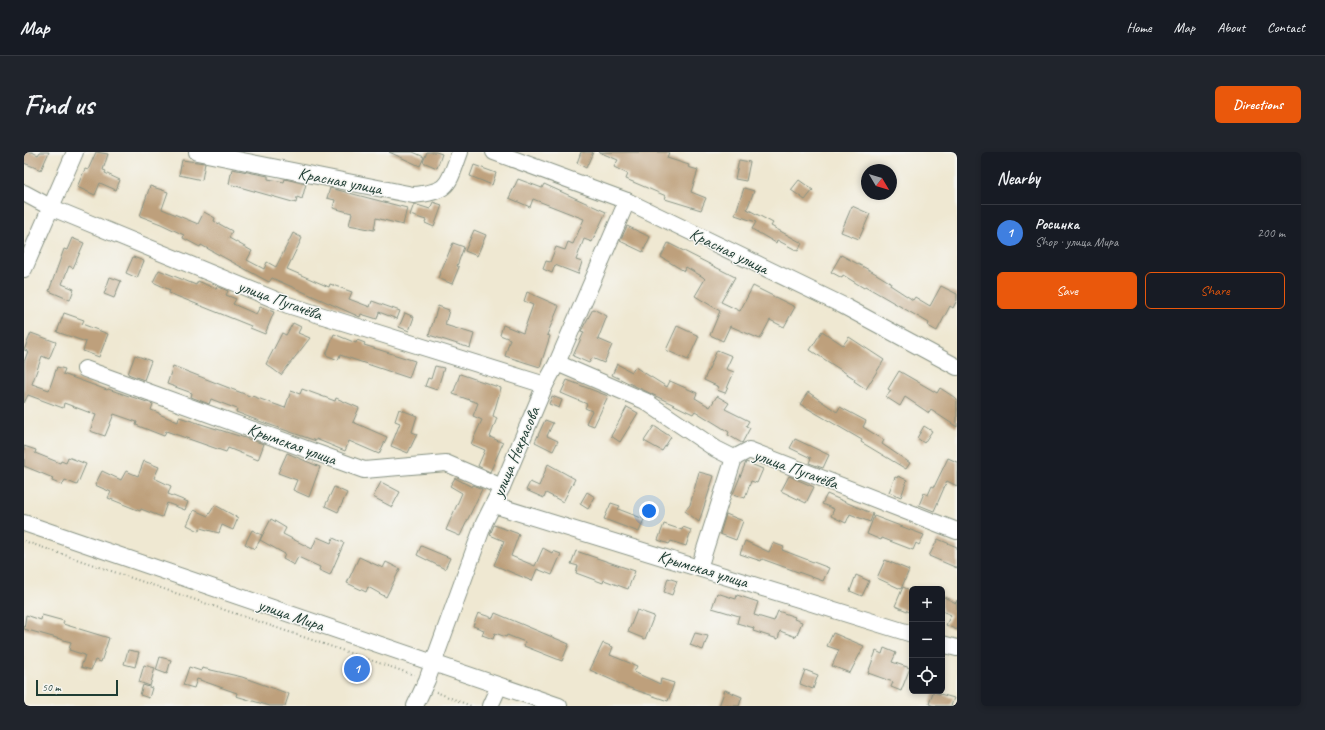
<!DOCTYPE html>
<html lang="en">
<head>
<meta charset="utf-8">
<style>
  body { margin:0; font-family:Caveat,sans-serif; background:#20242c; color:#f1f3f6 }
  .controls { position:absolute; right:12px; bottom:12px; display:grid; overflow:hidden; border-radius:6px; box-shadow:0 2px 6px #0003 }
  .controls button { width:36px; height:36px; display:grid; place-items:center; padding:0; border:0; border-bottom:1px solid #363941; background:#171b24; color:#f1f3f6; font:20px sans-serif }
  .compass { position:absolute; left:837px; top:12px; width:36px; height:36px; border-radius:50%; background:#171b24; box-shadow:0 2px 6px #0003; rotate:128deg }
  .scale { position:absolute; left:12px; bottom:10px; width:82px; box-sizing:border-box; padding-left:4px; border:2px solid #1f3d34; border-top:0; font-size:11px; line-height:14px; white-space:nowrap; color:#1f3d34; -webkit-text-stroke:3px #f6f6f2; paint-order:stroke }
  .you { position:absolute; left:625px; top:359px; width:14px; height:14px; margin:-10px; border:3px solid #fff; border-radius:50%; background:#1a73e8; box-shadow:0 0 0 6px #1a73e833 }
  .badge { display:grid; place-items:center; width:26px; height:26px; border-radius:50%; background:#ea580c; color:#fff; font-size:13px; font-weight:700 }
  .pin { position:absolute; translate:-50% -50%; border:2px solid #fff; box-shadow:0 1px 4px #0006 }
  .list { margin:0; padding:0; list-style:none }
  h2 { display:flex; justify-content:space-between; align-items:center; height:52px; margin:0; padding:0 16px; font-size:17px }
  h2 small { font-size:13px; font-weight:400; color:#9ea1a6 }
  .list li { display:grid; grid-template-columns:26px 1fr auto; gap:12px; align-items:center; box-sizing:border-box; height:56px; padding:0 16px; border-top:1px solid #363941 }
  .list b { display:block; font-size:15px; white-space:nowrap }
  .list p { margin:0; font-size:13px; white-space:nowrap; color:#9ea1a6 }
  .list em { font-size:13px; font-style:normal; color:#9ea1a6 }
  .actions { display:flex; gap:8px; padding:12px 16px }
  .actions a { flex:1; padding:9px 0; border:1px solid #ea580c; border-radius:6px; text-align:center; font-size:14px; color:#ea580c }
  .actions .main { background:#ea580c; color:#fff }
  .icon { flex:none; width:22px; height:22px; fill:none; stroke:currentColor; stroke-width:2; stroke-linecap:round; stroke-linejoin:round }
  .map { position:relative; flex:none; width:933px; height:554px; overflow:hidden; border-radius:6px }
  header { display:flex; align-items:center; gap:24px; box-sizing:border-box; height:56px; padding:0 20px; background:#171b24; border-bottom:1px solid #363941 }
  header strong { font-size:19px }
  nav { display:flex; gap:22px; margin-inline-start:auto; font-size:14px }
  .intro { display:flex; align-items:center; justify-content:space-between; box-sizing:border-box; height:96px; padding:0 24px }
  h1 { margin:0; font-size:28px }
  .button { padding:10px 18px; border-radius:6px; background:#ea580c; color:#fff; font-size:14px; font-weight:700 }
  main { display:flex; gap:24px; padding:0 24px }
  aside { flex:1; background:#171b24; border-radius:6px; box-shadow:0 2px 6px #0003 }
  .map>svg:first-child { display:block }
  .building { fill:#bea07c }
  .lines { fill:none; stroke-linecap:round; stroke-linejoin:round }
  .minor-casing { stroke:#879283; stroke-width:18 }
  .path { stroke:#879283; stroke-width:2; stroke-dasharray:1 3; stroke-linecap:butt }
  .minor { stroke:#fff; stroke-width:16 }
  .labels { text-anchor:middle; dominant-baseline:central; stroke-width:3; stroke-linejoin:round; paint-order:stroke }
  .street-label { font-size:17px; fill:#1f3d34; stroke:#f6f6f2 }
</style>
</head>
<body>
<header>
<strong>Map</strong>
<nav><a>Home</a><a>Map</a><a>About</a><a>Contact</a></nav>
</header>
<div class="intro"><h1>Find us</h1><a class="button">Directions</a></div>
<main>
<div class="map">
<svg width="933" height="554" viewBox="0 0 933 554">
  <rect width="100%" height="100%" fill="#f6f6f2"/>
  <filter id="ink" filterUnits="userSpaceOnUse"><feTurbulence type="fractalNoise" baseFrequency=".025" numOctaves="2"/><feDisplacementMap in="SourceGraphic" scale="8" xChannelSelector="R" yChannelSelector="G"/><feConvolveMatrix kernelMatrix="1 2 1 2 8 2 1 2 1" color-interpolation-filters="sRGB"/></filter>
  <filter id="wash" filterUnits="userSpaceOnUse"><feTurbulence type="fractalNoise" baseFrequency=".012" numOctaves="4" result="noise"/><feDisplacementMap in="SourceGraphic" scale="16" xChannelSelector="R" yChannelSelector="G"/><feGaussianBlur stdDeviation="0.9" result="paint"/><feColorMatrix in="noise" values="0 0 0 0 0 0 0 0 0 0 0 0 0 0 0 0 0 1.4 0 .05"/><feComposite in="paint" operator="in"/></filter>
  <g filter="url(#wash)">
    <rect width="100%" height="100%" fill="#efe8d2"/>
    <g id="blocks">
      <g class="building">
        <polygon points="0,0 8,0 14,3 16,0 25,0 17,18 0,11"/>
        <polygon points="72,0 84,2 79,18 82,19 81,21 96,28 92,38 76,31 71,43 53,35 61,17 64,18"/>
        <polygon points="365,0 389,0 400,5 396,14"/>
        <polygon points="403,0 412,0 418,2 413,16 399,10"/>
        <polygon points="557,0 569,0 562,16 553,11"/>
        <polygon points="575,0 645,0 643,6 665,13 664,15 674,18 667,40 682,46 677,58 641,47 642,44 602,27 604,22 590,15 594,8"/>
        <polygon points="158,8 181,11 178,28 155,23"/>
        <polygon points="715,8 726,10 722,29 711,27"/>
        <polygon points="450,13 472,21 468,33 446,24"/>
        <polygon points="208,17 244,24 244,27 260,30 261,27 282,32 278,47 273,45 272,51 205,32"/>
        <polygon points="494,27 518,36 520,32 582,60 568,90 560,87 552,108 558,110 554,122 531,113 528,121 519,117 522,109 526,110 532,95 541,98 544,90 549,92 560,67 509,47 506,55 485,46"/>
        <polygon points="775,28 789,38 781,48 767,38"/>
        <polygon points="126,34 144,40 138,57 174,72 180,60 191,66 190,69 208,79 205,86 228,99 223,108 240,117 243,110 252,115 269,81 278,86 263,117 305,135 306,132 328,140 325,147 346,155 348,149 376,159 373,167 355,160 353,167 337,162 336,165 248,126 245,130 177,93 176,95 159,86 160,83 137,72 116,64"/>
        <polygon points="306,36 383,56 379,73 352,66 350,78 325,73 328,61 309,56 311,48 303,46"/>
        <polygon points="720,36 730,39 723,57 749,71 747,74 778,91 774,99 753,88 752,91 728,77 732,70 711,63"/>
        <polygon points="409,50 418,53 410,75 401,71 402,68 386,63 390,52 406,57"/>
        <polygon points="828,54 846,62 835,87 817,80"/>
        <polygon points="603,74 626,85 619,100 596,89"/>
        <polygon points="450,78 462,83 453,104 441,99"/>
        <polygon points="48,86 60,91 49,116 45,114 38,132 50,137 46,148 25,139 40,97 43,98"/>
        <polygon points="429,91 440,95 433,114 435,115 428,132 414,126"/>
        <polygon points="644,91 711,125 697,150 716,159 729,134 771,155 760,175 746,168 736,187 706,174 699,189 686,183 696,159 671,144 681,127 679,125 662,115 660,119 637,105"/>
        <polygon points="817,103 849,120 867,131 866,133 889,148 891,145 906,154 917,134 933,142 933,148 929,156 926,154 913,179 904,174 905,171 841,134 840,136 819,123 818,126 807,120"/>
        <polygon points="109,105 120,109 113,126 102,121"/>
        <polygon points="135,118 172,133 174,129 192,137 193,134 204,139 202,143 212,147 209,152 232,162 236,155 250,160 241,182 226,176 227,174 145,141 146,138 129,130"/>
        <polygon points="86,125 97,129 90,146 80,142"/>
        <polygon points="503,140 535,154 523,183 526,184 516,215 481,204 486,187 476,183 479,173 499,181 509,153 500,149"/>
        <polygon points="414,154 425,158 421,173 450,182 446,196 405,183"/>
        <polygon points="569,157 583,164 574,187 588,193 580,211 568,206 565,211 549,204 560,180 557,179"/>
        <polygon points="40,161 60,168 58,172 84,182 75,205 59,199 62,190 33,180"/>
        <polygon points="381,161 390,165 385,179 375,175"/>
        <polygon points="269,171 277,175 274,181 286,186 257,223 242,212 258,181 262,183"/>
        <polygon points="653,174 675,184 664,208 642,198"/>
        <polygon points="798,179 819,193 825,185 860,208 842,237 830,229 831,227 786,198"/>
        <polygon points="7,181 32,190 25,207 18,204 8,232 25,238 33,215 41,217 39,222 83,238 84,237 129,252 127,258 135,261 135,262 154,270 155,265 240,292 234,308 204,296 202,300 142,279 140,284 112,273 113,270 90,262 81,284 66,279 72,263 40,251 39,256 4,243 0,251 0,210 4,199 0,198"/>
        <polygon points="310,182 332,191 333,188 341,191 340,193 391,209 385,226 316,203 314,208 302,203"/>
        <polygon points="693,198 708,204 702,217 710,220 701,241 693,238 695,235 680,228"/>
        <polygon points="111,203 127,209 120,228 104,222"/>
        <polygon points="593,212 608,220 611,215 643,235 646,229 673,241 671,246 686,255 693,244 705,251 701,257 725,269 722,274 726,276 718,291 704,283 705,280 671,259 669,262 588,223"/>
        <polygon points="149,214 228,245 228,244 261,256 267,239 276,242 278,237 311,249 312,246 335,256 329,270 363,285 355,302 325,289 321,299 292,287 292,289 235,269 212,260 213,257 187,247 185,252 167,245 168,241 143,232"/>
        <polygon points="411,214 420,216 413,238 401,234 404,226 407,227"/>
        <polygon points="875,219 913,241 916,236 933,247 933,275 907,258 905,261 881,245 876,254 862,245 867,239 864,237"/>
        <polygon points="436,222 477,236 469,264 473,266 466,285 479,291 466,320 454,314 461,298 447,292 458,268 449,264 454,251 429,242"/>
        <polygon points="543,228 584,244 570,274 562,271 568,259 561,256 563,252 537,241"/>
        <polygon points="784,240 813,260 816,255 842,269 839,275 860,288 858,292 886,311 882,317 837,290 838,288 776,252"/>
        <polygon points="528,244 538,248 535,256 525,252"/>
        <polygon points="603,255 614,261 596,290 587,284"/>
        <polygon points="375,257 393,264 388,280 393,282 384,301 367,294 376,271 371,269"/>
        <polygon points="521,268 529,271 523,284 534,289 529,299 511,290"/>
        <polygon points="630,274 647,285 638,299 620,289"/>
        <polygon points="900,274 908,279 900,291 893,286"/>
        <polygon points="771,287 805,303 799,316 785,311 787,306 766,296"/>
        <polygon points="0,294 12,298 11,301 36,311 37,309 42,311 44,305 62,312 53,333 41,328 38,333 28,329 29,326 0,314"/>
        <polygon points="263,301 296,315 285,345 269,338 273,328 254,321"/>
        <polygon points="924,306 933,310 933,334 923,329 910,359 895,353 900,341 904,343 908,334 910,335"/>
        <polygon points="120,309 135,315 130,326 147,334 144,342 164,350 161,358 143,351 138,365 117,357 116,359 84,346 87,340 71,333 78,319 97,328 102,319 114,324"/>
        <polygon points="722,310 739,317 733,331 727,329 721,346 709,342"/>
        <polygon points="524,312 551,327 539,350 522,341 520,346 502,338 506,330 515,334"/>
        <polygon points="675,320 690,324 675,370 661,359 666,353"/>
        <polygon points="765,324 790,335 782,351 757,339"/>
        <polygon points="874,324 883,328 877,345 865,340 871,325 873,326"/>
        <polygon points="431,326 448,335 449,333 458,337 436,384 422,378 438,341 426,334"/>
        <polygon points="357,330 376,340 368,355 349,345"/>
        <polygon points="310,335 323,341 314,360 301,354"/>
        <polygon points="563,340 571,345 564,357 556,352"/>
        <polygon points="803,342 849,362 846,370 826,362 822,371 807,364 810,357 798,352"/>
        <polygon points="587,351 596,354 594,357 620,367 615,380 580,367"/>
        <polygon points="191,353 214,366 209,378 198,373 195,381 176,376 175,379 163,373 170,358 184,364"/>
        <polygon points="702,362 719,369 712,388 696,382"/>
        <polygon points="850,364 900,383 895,393 892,391 889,398 858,386 857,388 843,382"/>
        <polygon points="247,367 262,376 259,382 288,397 293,385 307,391 309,386 320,391 306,423 295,418 296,415 274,405 270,413 259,407 261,402 236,388 231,397 221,392 228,378 238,383 236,388"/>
        <polygon points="640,372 658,378 659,375 667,378 662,394 647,389 645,392 634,388"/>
        <polygon points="470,373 495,382 487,404 511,414 519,396 528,401 529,399 537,402 528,423 513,417 508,429 470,413 480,389 466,383"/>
        <polygon points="914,387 933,395 933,416 905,404"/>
        <polygon points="721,389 745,400 749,391 760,395 758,398 805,416 799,429 738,407 737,409 716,402"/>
        <polygon points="397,394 426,406 421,417 393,403"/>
        <polygon points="552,399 611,419 604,437 580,428 579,431 552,421 554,414 547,412"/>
        <polygon points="335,405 359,416 362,410 376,417 362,445 344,435 342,440 323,431"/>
        <polygon points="861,408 885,418 877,437 853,426"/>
        <polygon points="832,423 845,429 838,444 826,439"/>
        <polygon points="644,426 653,429 648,443 640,440"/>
        <polygon points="879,435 888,439 888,461 871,454"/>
        <polygon points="693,441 712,447 713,443 734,450 730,463 750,469 754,459 771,465 770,467 778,470 772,485 756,479 754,487 729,479 730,476 713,471 715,464 688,456"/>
        <polygon points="918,444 932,451 933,448 933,478 922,473 927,463 918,459"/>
        <polygon points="613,458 630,464 621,487 604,480"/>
        <polygon points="454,461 469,466 471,461 545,492 538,509 500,494 501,490 483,483 482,485 471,481 469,487 458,483 460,478 449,474"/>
        <polygon points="2,463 17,468 18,463 40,469 39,472 85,486 77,510 71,508 67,518 57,515 61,503 45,498 47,490 0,477"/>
        <polygon points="671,481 684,484 679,498 666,493"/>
        <polygon points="809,481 840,494 826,521 808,514 815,498 803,494"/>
        <polygon points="579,491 589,495 586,503 613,514 610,520 636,532 637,527 650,531 644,549 603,535 566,518"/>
        <polygon points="860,496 872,501 868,510 886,516 877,539 867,535 869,530 844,521 852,499 858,502"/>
        <polygon points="104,498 115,500 111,515 100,512"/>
        <polygon points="136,505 147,508 143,522 132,518"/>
        <polygon points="331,507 342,511 335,527 325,523"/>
        <polygon points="120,513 131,516 126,534 115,530"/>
        <polygon points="165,515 177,519 178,516 218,525 265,542 261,554 246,554 212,544 213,541 173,527 170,536 159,533"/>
        <polygon points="781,518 794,523 789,537 776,532"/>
        <polygon points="119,533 128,536 125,546 116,543"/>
        <polygon points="701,538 718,545 715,554 695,554"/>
        <polygon points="909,540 930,546 927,554 910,554 905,552"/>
      </g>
    </g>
  </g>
  <g filter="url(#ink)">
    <use href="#blocks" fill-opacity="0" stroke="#879283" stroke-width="1"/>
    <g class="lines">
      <defs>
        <g id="minor">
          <path d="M173,0L389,43C426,40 424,32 436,0"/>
          <polyline points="470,0 603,49 818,153 933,215"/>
          <polyline points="0,41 26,55 264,153 521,233"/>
          <polyline points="0,117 51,0"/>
          <polyline points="533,211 621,249 692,297 710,306 725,298 933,379"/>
          <polyline points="61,217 340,318 422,311 478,335"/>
          <polyline points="470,353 888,482"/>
          <polyline points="0,371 535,554"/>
          <polyline points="675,416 710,306"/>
          <polyline points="918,492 933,496"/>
          <polyline points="391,554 403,528 460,371 478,335 521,233 533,211 603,49"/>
          <polyline points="466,554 475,534"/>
        </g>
      </defs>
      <use href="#minor" class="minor-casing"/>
      <g class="path">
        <polyline points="0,389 390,523"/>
        <polyline points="412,540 447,554"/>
      </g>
      <use href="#minor" class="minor"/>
    </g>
  </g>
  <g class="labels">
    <g class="street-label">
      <text transform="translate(316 29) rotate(11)">Красная улица</text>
      <text transform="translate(705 99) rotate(26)">Красная улица</text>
      <text transform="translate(256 148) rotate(20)">улица Пугачёва</text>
      <text transform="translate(268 292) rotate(20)">Крымская улица</text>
      <text transform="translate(492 300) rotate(-67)">улица Некрасова</text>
      <text transform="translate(772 317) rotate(20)">улица Пугачёва</text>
      <text transform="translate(679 417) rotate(17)">Крымская улица</text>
      <text transform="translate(267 463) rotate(19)">улица Мира</text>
    </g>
  </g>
</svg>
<div class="controls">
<button>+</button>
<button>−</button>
<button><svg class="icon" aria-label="locate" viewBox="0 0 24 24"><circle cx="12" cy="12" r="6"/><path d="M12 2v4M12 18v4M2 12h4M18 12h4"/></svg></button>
</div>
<svg class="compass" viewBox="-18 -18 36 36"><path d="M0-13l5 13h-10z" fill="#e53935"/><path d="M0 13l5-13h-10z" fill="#9ea1a6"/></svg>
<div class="scale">50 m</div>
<div class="you"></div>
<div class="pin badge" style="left:333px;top:517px;background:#3f7fe0">1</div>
</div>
<aside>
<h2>Nearby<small></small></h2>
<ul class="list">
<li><span class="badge" style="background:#3f7fe0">1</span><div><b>Росинка</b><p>Shop · улица Мира</p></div><em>200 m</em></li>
</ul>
<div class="actions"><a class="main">Save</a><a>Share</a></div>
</aside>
</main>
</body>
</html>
